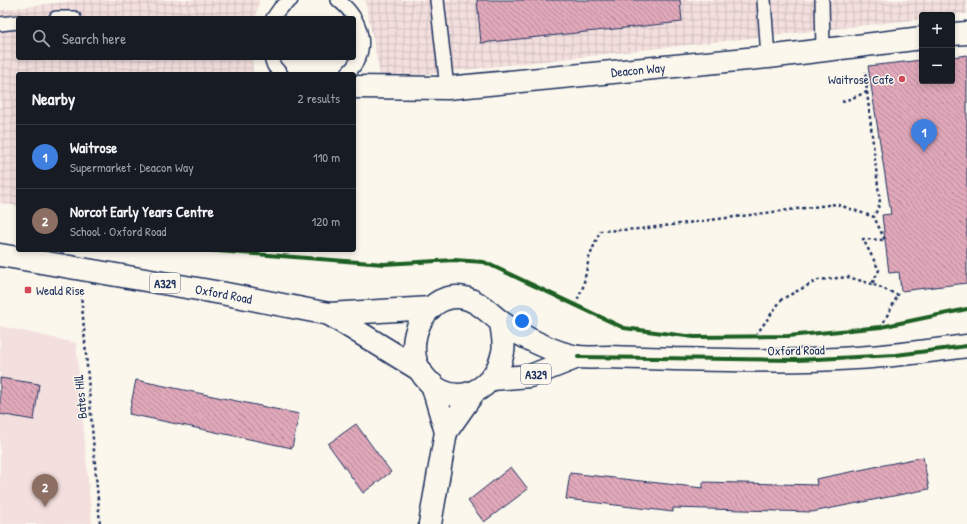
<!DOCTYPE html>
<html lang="en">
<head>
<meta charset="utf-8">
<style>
  body { margin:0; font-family:"Patrick Hand",sans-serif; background:#242831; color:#f1f3f6 }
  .controls { position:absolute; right:12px; top:12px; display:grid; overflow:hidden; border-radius:4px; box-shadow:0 2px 6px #0003 }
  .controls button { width:36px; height:36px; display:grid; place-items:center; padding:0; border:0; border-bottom:1px solid #363941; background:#171b24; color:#f1f3f6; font:20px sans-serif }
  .you { position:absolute; left:522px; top:321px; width:14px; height:14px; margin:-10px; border:3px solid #fff; border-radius:50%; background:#1a73e8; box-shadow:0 0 0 6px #1a73e833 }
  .badge { display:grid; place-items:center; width:26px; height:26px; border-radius:50%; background:#b45309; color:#fff; font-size:13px; font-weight:700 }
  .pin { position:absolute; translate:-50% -33px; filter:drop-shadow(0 1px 2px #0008) }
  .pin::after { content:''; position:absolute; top:21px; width:14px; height:12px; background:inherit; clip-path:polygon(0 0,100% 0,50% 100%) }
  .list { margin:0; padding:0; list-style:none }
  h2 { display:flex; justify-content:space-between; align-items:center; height:52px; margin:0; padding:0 16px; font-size:17px }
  h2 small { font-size:13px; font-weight:400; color:#9ea1a6 }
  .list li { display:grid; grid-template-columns:26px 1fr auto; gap:12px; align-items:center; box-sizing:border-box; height:64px; padding:0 16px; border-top:1px solid #363941 }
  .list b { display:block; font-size:15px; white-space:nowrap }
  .list p { margin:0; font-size:13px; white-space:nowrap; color:#9ea1a6 }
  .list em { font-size:13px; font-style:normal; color:#9ea1a6 }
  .icon { flex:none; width:22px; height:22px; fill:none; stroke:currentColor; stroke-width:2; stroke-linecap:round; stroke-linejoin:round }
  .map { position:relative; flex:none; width:967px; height:524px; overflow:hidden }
  .search { position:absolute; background:#171b24; box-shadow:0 2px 6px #0003; left:16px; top:16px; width:340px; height:44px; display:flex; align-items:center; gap:10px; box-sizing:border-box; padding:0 14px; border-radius:4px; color:#9ea1a6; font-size:15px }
  .panel { position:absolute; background:#171b24; box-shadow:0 2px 6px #0003; left:16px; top:72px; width:340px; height:180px; border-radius:4px }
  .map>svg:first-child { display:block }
  .built { fill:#f3dfdd }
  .industrial { fill:url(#industrial-grid) }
  .building { fill:url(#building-back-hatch); stroke:#1b2f5e }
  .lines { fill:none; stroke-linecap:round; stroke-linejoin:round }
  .service-casing { stroke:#1b2f5e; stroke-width:16 }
  .minor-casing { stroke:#1b2f5e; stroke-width:25 }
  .primary-casing { stroke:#1b2f5e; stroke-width:25 }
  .path { stroke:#1b2f5e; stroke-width:2.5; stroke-dasharray:3 3; stroke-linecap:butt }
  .service { stroke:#fbf7ec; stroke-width:13 }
  .minor { stroke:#fbf7ec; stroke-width:22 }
  .primary { stroke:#fbf7ec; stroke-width:22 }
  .cycleway-casing { stroke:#fbf7ec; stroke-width:6 }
  .cycleway { stroke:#1b5e20; stroke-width:4 }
  .poi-dot { fill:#d1495b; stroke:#fbf7ec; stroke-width:1.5 }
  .labels { text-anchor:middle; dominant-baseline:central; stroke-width:3; stroke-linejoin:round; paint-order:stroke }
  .shield { fill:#fbf7ec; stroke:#5e6b89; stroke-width:1 }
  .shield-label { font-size:12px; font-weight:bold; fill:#1b2f5e }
  .street-label { font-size:13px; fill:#1b2f5e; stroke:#fbf7ec }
  .poi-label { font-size:13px; fill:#1b2f5e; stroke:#fbf7ec; text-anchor:end }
</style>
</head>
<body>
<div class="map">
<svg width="967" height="524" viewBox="0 0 967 524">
  <defs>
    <pattern id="industrial-grid" width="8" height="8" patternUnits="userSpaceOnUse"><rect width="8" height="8" fill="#f3dfdd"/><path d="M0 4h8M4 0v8" fill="none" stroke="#d0c0c0"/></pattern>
    <pattern id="building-back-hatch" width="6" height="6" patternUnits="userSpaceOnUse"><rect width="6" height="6" fill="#e0a8b9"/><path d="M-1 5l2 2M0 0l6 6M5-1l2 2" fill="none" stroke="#b5899a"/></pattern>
  </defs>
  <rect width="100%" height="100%" fill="#fbf7ec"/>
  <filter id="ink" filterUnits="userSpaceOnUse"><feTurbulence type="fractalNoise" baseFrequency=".025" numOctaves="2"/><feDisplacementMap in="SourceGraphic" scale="8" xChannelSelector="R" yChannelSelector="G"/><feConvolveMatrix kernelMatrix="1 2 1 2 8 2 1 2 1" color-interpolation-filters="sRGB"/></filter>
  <g filter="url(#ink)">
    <polygon class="built" points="0,326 76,343 92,524 0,524"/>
    <g class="industrial">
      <polygon points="81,0 259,0 256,18 18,18 18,58 252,58 253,74 18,74 18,206 0,203 0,10"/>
      <polygon points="365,0 967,0 967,14 922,15 922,19 381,79"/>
    </g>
    <g class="building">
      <polygon points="477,0 680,0 682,22 481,43"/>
      <polygon points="967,55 967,283 901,291 899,272 889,273 882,215 891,214 868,66 922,60 922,81 952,81 952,57"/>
      <polygon points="0,378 39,384 34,420 0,414"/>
      <polygon points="136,380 299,414 292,448 129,414"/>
      <polygon points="356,424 391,472 363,493 328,444"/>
      <polygon points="923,457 929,489 812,512 673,508 673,512 566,499 570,473 703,488 703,482 817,485 816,479"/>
      <polygon points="511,467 528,489 484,522 468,501"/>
    </g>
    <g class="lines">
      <defs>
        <g id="service">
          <path d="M338,0C362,19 372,50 347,74"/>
          <polyline points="437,0 447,88"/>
          <polyline points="764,0 768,57"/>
          <polyline points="822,0 823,51"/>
          <polyline points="56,18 74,18"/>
          <polyline points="273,18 280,8 291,0"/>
          <polyline points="0,24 18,22"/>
          <polyline points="271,58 274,66 281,74"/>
        </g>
        <g id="minor">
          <polyline points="952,34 967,33"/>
          <path id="s1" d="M354,87L447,88L768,57L922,38"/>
          <polyline points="432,384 446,432"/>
          <polyline points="430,524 446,432 474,392"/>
        </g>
        <g id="primary">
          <path id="s2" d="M0,255L221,293L329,314L431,308"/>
          <polyline points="329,314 420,370"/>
          <path d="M501,322C502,332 505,343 503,352C494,398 444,412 419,369C404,341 424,296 458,297C476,298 488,312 501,322C520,336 554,353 578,357C588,358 599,357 609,357C631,358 652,358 674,359C735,360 795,362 856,358C893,356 930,351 967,346"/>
          <polyline points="492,379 530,376 578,357"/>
        </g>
      </defs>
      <use href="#service" class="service-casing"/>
      <use href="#minor" class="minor-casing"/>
      <use href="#primary" class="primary-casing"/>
      <g class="path">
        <polyline points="867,92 880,203 874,217"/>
        <polyline points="842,102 867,92 865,71"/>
        <polyline points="81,293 100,524"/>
        <polyline points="575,305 583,287 589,258 600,231 640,229 836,204 874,217 885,240 863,239 879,270 872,284 898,295 881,327"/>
        <polyline points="756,335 782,299 818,280 848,277 872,284"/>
      </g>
      <use href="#service" class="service"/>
      <use href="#minor" class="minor"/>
      <use href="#primary" class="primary"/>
      <defs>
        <g id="cycleway">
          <polyline points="205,250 384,264 454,260 484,262 624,328 694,337 788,336 881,327 967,309"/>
          <polyline points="578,357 797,360 896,355 967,346"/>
        </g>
      </defs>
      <use href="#cycleway" class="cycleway-casing"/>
      <use href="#cycleway" class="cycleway"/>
    </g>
  </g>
  <g class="poi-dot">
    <circle cx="902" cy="79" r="4"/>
    <rect x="24" y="286" width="8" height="8" rx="2"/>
  </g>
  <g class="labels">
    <g class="shield">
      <rect x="150" y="273" width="30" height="20" rx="3"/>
      <rect x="521" y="364" width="30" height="20" rx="3"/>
    </g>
    <g class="shield-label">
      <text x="165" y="283">A329</text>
      <text x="536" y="374">A329</text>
    </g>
    <g class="street-label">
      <text stroke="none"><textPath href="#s1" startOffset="285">Deacon Way</textPath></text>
      <text stroke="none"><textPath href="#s2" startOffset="227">Oxford Road</textPath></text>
      <text transform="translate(796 350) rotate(-1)">Oxford Road</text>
      <text transform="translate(80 397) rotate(-95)">Bates Hill</text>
    </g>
    <g class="poi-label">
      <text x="894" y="79">Waitrose Cafe</text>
      <text x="36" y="290" text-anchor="start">Weald Rise</text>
    </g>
  </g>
</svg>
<div class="controls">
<button>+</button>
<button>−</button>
</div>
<div class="you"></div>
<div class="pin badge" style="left:924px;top:152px;background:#3f7fe0">1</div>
<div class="pin badge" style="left:45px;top:507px;background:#8d6e63">2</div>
<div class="search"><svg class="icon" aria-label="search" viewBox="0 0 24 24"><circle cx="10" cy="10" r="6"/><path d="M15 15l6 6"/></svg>Search here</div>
<section class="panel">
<h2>Nearby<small>2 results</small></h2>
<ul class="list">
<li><span class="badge" style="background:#3f7fe0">1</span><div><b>Waitrose</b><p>Supermarket · Deacon Way</p></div><em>110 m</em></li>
<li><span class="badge" style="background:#8d6e63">2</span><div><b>Norcot Early Years Centre</b><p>School · Oxford Road</p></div><em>120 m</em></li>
</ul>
</section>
</div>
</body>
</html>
